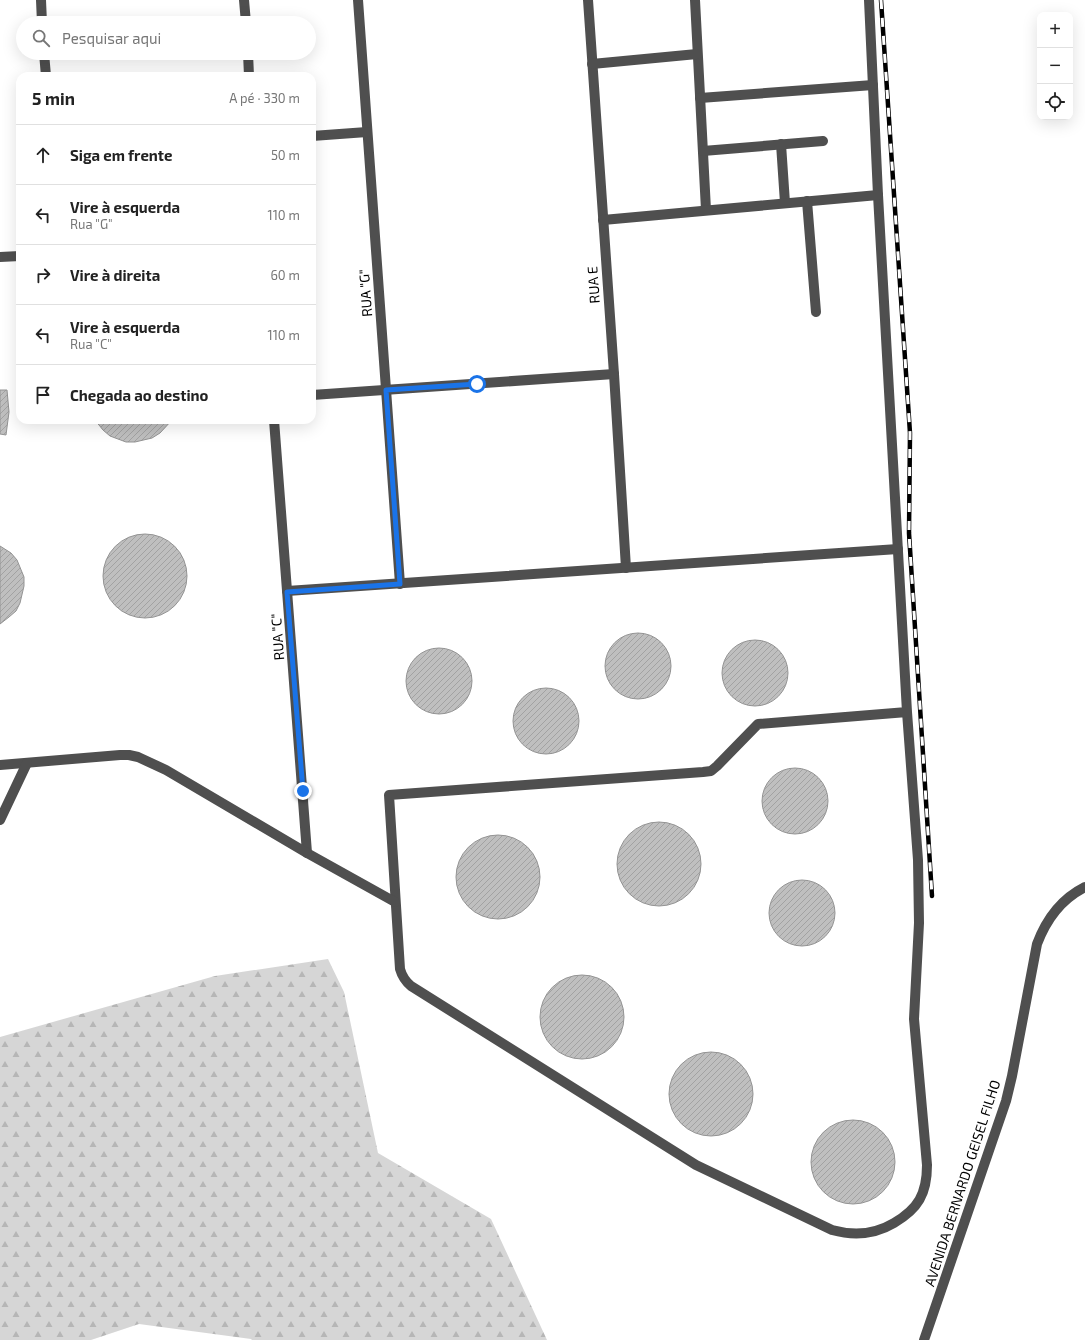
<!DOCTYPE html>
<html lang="pt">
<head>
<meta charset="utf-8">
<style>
  body { margin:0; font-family:"Exo 2",sans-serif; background:#f6f6f6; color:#222 }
  .controls { position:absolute; right:12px; top:12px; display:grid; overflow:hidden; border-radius:8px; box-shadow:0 4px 16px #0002 }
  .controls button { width:36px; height:36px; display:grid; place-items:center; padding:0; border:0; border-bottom:1px solid #e0e0e0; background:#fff; color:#222; font:20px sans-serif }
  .stop { position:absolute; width:12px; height:12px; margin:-9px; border:3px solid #1a73e8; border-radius:50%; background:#fff }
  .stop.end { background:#1a73e8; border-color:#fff; box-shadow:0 1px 4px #0008 }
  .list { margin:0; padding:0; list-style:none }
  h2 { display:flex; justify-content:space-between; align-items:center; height:52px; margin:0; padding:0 16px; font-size:17px }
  h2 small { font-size:13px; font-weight:400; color:#767676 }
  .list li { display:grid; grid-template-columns:26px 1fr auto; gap:12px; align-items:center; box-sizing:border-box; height:60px; padding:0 16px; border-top:1px solid #e0e0e0 }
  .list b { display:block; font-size:15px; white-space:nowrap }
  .list p { margin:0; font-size:13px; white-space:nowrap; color:#767676 }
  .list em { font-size:13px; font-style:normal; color:#767676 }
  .icon { flex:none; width:22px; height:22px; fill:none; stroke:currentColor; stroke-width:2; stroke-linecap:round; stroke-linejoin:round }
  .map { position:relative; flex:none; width:1085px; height:1340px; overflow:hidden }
  .search { position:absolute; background:#fff; box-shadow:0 4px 16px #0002; left:16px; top:16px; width:300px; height:44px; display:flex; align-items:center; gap:10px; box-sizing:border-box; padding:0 14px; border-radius:22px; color:#767676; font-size:15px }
  .panel { position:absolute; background:#fff; box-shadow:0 4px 16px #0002; left:16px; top:72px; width:300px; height:352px; border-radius:12px }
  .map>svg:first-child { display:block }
  .forest { fill:url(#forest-firs) }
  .building { fill:url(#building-hatch); stroke:#939393 }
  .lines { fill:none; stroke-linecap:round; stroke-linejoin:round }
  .minor { stroke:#4f4f4f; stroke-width:10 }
  .rail-casing { stroke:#000; stroke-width:4.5 }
  .rail { stroke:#fff; stroke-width:3; stroke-dasharray:9; stroke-linecap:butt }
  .route { stroke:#1a73e8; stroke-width:5 }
  .labels { text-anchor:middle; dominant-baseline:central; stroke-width:4; stroke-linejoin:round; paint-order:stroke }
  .street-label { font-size:14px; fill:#000; stroke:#fff }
</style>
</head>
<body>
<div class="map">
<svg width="1085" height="1340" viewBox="0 0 1085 1340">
  <defs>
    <pattern id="forest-firs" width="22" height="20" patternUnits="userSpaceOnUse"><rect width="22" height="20" fill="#d6d6d6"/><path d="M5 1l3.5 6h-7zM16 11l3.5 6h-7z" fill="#b6b6b6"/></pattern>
    <pattern id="building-hatch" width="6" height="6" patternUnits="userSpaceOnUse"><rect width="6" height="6" fill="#bfbfbf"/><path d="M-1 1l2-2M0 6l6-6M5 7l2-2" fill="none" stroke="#a2a2a2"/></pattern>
  </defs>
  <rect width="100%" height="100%" fill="#fff"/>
  <polygon class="forest" points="328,959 344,992 378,1153 491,1219 547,1340 252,1340 251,1339 139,1324 91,1340 0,1340 0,1037 215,976"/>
  <g class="building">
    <polygon points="0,390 7,390 9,412 6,435 0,434"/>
    <polygon points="95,420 172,420 160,433 152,438 135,442 126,442 110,436 103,430"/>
    <circle cx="145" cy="576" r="42"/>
    <polygon points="0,546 11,553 17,560 24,577 24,586 20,603 16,611 9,617 0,624"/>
    <circle cx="638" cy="666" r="33"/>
    <circle cx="755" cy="673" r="33"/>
    <circle cx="439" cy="681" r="33"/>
    <circle cx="546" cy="721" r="33"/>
    <circle cx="795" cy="801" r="33"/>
    <circle cx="659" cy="864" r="42"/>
    <circle cx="498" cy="877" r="42"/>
    <circle cx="802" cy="913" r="33"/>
    <circle cx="582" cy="1017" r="42"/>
    <circle cx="711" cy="1094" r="42"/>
    <circle cx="853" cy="1162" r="42"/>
  </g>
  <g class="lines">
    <g class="minor">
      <polyline points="41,0 42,23"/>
      <polyline points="244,0 246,23"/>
      <polyline points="358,0 400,584"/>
      <polyline points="588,0 614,374 626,568"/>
      <polyline points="695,0 706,210"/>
      <path d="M869,0L878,195L907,712L918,860L919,923L914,1019L927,1165C927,1194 918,1209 894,1223C874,1235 854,1236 832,1230L696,1165L411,986C405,981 402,976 400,969L389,795L703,772L711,771L717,766L758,724L907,712"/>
      <polyline points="44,53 46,76"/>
      <polyline points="248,53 249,76"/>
      <polyline points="592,64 697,54"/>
      <polyline points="700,98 873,85"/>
      <polyline points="312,136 367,132"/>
      <polyline points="781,144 785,203"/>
      <polyline points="703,151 823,141"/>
      <polyline points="807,201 816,312"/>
      <polyline points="603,220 878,195"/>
      <polyline points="0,257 20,256"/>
      <polyline points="312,395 614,374"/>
      <polyline points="274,420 307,853"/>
      <polyline points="287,591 898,549"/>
      <polyline points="0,765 120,755 129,755 138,757 166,770 307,853 395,902"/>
      <polyline points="0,820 27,763"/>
      <path d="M924,1340L1006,1101L1012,1076L1037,944C1046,920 1061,899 1085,887"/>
    </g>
    <defs>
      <polyline id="rail" points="881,0 910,433 909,533 932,896"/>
    </defs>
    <use href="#rail" class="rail-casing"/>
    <use href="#rail" class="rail"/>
  </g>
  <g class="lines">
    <polyline class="route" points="303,791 287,592 400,584 386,390 477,384"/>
  </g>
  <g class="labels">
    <g class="street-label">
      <text transform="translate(593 285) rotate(-94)">RUA E</text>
      <text transform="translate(365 293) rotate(-94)">RUA "G"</text>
      <text transform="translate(277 637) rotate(-94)">RUA "C"</text>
      <text transform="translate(962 1183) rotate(-72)">AVENIDA BERNARDO GEISEL FILHO</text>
    </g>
  </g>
</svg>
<div class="controls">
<button>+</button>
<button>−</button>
<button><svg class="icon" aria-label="locate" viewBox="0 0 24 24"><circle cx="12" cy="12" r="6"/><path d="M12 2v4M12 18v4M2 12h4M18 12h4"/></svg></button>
</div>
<div class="stop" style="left:477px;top:384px"></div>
<div class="stop end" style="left:303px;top:791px"></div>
<div class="search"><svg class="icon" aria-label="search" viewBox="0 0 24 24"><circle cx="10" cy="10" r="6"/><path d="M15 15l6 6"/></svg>Pesquisar aqui</div>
<section class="panel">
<h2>5 min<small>A pé · 330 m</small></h2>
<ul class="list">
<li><svg class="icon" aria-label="ahead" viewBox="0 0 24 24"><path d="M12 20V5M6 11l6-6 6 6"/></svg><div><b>Siga em frente</b></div><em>50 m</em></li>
<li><svg class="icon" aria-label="left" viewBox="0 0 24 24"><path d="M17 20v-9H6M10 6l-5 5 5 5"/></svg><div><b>Vire à esquerda</b><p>Rua &quot;G&quot;</p></div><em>110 m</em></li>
<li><svg class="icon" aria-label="right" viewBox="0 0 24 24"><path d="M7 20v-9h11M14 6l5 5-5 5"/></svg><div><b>Vire à direita</b></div><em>60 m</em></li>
<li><svg class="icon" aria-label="left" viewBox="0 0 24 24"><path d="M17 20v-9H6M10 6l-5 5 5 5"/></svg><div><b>Vire à esquerda</b><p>Rua &quot;C&quot;</p></div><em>110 m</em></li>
<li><svg class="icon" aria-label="arrive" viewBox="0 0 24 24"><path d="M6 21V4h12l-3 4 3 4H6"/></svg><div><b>Chegada ao destino</b></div></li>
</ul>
</section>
</div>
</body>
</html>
